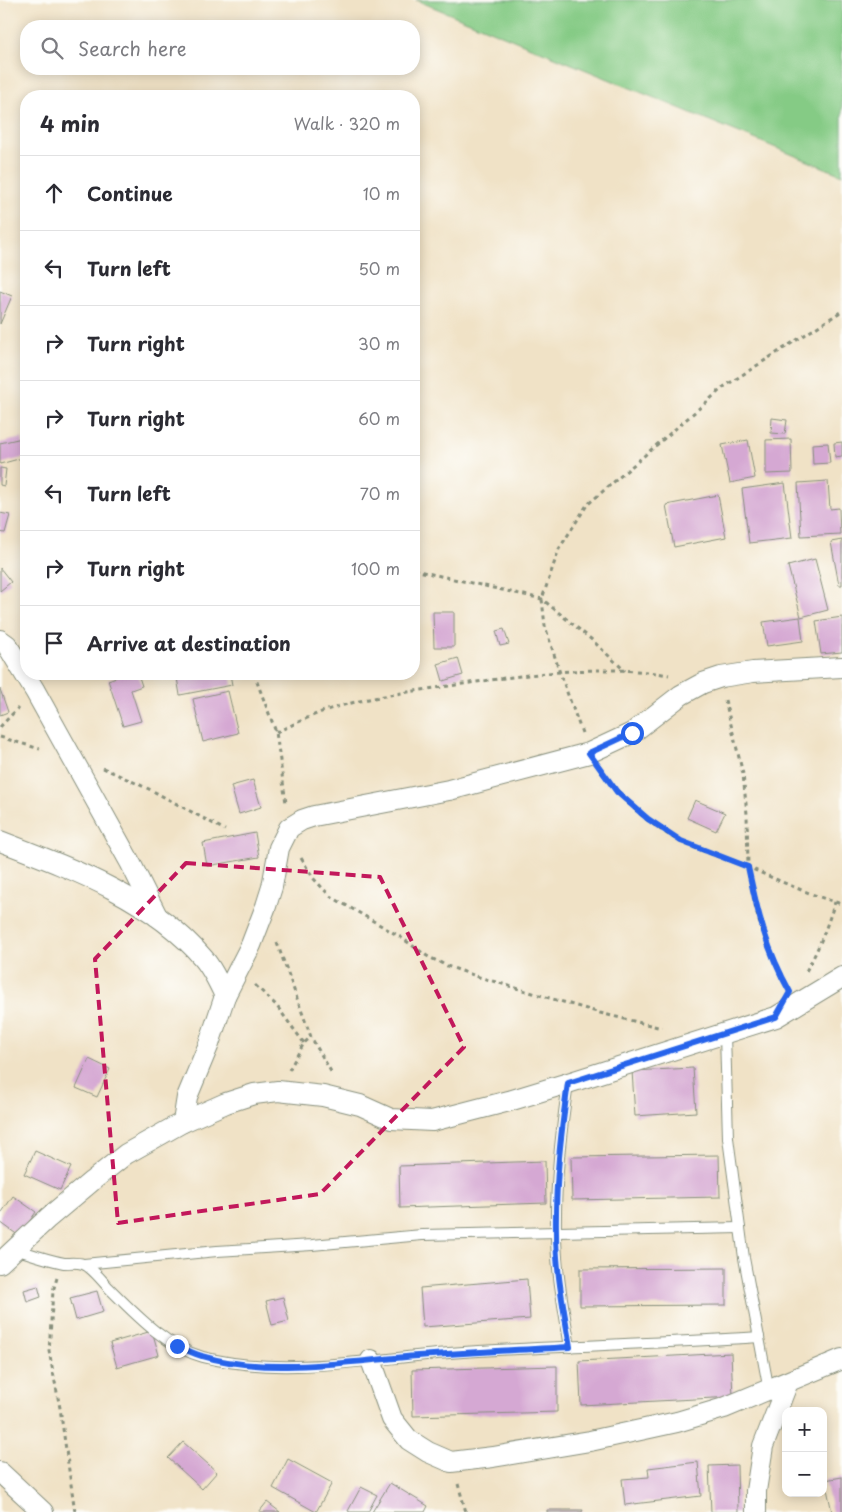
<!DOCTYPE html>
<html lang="en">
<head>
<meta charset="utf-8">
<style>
  body { margin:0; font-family:"Playpen Sans",sans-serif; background:#f2f2f3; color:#2b2b33 }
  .controls { position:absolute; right:15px; bottom:15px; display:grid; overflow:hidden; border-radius:10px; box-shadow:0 2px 12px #0003 }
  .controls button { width:45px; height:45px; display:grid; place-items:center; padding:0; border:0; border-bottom:1px solid #e1e1e2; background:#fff; color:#2b2b33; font:25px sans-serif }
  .stop { position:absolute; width:15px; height:15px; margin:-11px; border:4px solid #2563eb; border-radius:50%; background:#fff }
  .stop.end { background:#2563eb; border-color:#fff; box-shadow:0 1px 5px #0008 }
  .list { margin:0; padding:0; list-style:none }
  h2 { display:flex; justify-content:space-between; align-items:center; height:65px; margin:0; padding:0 20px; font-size:21px }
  h2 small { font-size:16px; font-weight:400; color:#7c7c81 }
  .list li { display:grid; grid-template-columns:32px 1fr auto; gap:15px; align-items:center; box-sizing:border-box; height:75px; padding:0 20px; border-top:1px solid #e1e1e2 }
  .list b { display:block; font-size:19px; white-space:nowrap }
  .list em { font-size:16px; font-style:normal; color:#7c7c81 }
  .icon { flex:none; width:28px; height:28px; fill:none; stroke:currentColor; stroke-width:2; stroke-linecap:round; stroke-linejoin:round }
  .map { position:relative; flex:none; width:842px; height:1512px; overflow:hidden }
  .search { position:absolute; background:#fff; box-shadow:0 2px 12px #0003; left:20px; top:20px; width:400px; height:55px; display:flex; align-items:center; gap:12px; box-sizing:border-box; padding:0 18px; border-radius:20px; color:#7c7c81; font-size:19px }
  .panel { position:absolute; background:#fff; box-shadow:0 2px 12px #0003; left:20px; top:90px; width:400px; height:590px; border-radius:20px }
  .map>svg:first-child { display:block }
  .green { fill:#85cb85; stroke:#52845c }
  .building { fill:#d5a8d3 }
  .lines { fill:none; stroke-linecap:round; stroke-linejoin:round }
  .service-casing { stroke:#88907d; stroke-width:12 }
  .minor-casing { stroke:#88907d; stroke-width:22 }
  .path { stroke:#88907d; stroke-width:3; stroke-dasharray:4 4; stroke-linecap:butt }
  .service { stroke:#fff; stroke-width:10 }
  .minor { stroke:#fff; stroke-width:20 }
  .route { stroke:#2563eb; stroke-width:6 }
  .marked { fill:none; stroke:#c2185b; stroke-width:4; stroke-dasharray:10 6; stroke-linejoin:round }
</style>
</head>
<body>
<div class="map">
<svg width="842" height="1512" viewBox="0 0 842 1512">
  <rect width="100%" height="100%" fill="#fdfcf7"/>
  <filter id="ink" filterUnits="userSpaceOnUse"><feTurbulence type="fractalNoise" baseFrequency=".02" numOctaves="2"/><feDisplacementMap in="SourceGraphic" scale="10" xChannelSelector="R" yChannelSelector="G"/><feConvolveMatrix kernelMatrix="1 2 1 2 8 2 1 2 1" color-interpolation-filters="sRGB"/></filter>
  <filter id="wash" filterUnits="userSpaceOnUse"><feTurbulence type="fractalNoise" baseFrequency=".0096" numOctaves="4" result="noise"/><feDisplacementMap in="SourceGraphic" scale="20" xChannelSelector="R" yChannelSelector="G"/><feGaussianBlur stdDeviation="1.12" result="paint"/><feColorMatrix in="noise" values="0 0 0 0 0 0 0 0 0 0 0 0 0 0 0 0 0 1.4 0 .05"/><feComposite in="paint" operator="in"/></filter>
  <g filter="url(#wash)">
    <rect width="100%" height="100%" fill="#f0e2c6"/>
    <polygon class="green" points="416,0 842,0 842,175"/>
    <g id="blocks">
      <g class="building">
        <polygon points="0,291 12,296 0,324"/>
        <polygon points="772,418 787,420 785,434 771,433"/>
        <polygon points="22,438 26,457 0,464 0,443"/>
        <polygon points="791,439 792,473 766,474 766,440"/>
        <polygon points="748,440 755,478 730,483 722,445"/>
        <polygon points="842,442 842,456 835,457 834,443"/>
        <polygon points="828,443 830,463 813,464 812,444"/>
        <polygon points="0,468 6,469 4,486 0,485"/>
        <polygon points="828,481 830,509 839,508 840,534 801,536 798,483"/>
        <polygon points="785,483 792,538 749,543 742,489"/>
        <polygon points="718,495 726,537 674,547 666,505"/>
        <polygon points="0,513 10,515 5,533 0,532"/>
        <polygon points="842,540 842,585 839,585 831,542"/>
        <polygon points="815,559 828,610 801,617 788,566"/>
        <polygon points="0,568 11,582 0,591"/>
        <polygon points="433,612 454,612 454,647 434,647"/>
        <polygon points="800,617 803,641 767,646 763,622"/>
        <polygon points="842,617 842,652 821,654 816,621"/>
        <polygon points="504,629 509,644 500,646 496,631"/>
        <polygon points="458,658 463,675 443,681 438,664"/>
        <polygon points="125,674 138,674 142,686 131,690 141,721 123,726 108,680"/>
        <polygon points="201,674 230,674 232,685 180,695 177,678"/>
        <polygon points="0,689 8,712 0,715"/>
        <polygon points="228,691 238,733 203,742 193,699"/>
        <polygon points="253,780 261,807 239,814 231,786"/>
        <polygon points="695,800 725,813 716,831 687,818"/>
        <polygon points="255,833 259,857 207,866 203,843"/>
        <polygon points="89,1059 110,1069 97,1097 76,1088"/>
        <polygon points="693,1068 696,1112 635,1116 632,1071"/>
        <polygon points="35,1151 71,1167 60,1190 24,1174"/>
        <polygon points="719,1155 720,1197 572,1200 571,1157"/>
        <polygon points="545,1161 546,1203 400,1208 399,1166"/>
        <polygon points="13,1196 36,1212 19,1236 0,1222 0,1215"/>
        <polygon points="726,1268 726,1305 580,1306 580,1269"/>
        <polygon points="527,1279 530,1319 423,1327 420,1288"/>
        <polygon points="38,1286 41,1297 27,1302 24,1290"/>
        <polygon points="97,1291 103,1312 76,1320 70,1298"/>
        <polygon points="283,1297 289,1321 272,1325 266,1301"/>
        <polygon points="152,1331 159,1355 117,1367 110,1343"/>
        <polygon points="731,1353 733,1397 581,1405 579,1361"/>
        <polygon points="557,1366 557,1412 413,1416 412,1370"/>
        <polygon points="183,1442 217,1472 202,1489 168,1458"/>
        <polygon points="288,1459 332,1483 316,1512 273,1488"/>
        <polygon points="698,1462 701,1496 625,1505 622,1479 649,1477 648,1468"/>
        <polygon points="737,1465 738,1512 711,1512 709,1466"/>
        <polygon points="842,1477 842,1512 832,1512 825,1480"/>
        <polygon points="390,1483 428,1506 425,1512 372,1512"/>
        <polygon points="361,1487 377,1495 368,1512 350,1512 348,1511"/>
        <polygon points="267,1502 280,1512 259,1512"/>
        <polygon points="547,1510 583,1510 582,1512 547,1512"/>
      </g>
    </g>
  </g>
  <g filter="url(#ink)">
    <use href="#blocks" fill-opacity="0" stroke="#88907d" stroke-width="1"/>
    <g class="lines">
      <defs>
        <g id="service">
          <polyline points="725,1034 728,1138 744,1258 769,1391"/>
          <path d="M568,1083C561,1133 555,1183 556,1233C556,1271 564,1310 570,1347"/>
          <path d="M15,1249C31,1254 47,1260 64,1263C70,1263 77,1262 83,1264C92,1267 102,1281 109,1288C135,1314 166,1347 203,1357C281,1377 370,1359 449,1353C552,1346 655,1344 759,1337"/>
          <polyline points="84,1264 217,1251 312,1245 422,1235 740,1228"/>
        </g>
        <g id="minor">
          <polyline points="0,640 7,645 35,691 131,864 157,916"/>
          <path d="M0,841C73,869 152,898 204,959C213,970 219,983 225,996"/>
          <polyline points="183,1122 187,1097 209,1044 225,996 251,945 266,906 272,887 279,848 289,828 302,820 314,816 449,790 589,753 632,733 681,695 703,683 721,677 753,672 842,667"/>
          <polyline points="0,1263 48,1218 92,1181 126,1154 183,1122 226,1103 254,1094 278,1091 323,1096 360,1105 391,1119 432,1121 509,1101 568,1083 776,1017 842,977"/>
          <polyline points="371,1360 392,1419 409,1440 428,1452 451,1462 493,1457 590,1441 677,1422 724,1408 842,1359"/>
          <polyline points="0,1472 43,1512"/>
          <polyline points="756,1512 756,1491 763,1446 788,1382"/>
        </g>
      </defs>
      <use href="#service" class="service-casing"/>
      <use href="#minor" class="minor-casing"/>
      <g class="path">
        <polyline points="414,570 542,599 592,640 625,671"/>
        <polyline points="254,674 276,732 286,803"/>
        <polyline points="725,700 743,774 747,814 748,867 758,918 770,950 786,984"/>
        <polyline points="0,727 18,708"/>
        <path d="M276,732C295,724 314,714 333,708C373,696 415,691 456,685C525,675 599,663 669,675"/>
        <polyline points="582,733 560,673 545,626 542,599 559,549 587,505 725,386 842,311"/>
        <polyline points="0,737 40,749"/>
        <polyline points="103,768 151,790 225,830"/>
        <path d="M602,772C622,799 651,827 682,842C703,852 727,858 750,868C780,881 810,895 842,904"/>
        <polyline points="301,858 314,879 330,896 399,936 427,956 447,966 479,977 600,1013 662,1028"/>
        <polyline points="277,943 311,1037 333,1075"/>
        <path d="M806,971C819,949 827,926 835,902"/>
        <polyline points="255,985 276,1005 304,1043"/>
        <polyline points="289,1070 304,1043 311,1037"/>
        <polyline points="57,1278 53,1291 49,1351 60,1408 75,1512"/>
        <polyline points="458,1484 466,1512"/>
      </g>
      <use href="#service" class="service"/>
      <use href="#minor" class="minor"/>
    </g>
  </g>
  <g class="lines" filter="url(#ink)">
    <path class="route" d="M177,1346C185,1349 194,1354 202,1356C268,1376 351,1361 418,1356C469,1352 520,1350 570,1347C564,1310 556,1271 556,1233C555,1183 561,1133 568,1083L776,1017L790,992C766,949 758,914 748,867L681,841L648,819L617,792L589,753L632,733"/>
  </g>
  <path class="marked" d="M186,863L380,877L464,1047L320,1194L118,1223L95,959Z"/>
</svg>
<div class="controls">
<button>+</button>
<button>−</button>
</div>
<div class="stop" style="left:632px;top:733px"></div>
<div class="stop end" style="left:177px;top:1346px"></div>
<div class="search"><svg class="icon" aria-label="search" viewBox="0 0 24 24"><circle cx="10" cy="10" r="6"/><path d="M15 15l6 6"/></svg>Search here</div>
<section class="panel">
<h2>4 min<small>Walk · 320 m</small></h2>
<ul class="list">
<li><svg class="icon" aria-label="ahead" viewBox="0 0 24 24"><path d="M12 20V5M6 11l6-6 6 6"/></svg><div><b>Continue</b></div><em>10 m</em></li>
<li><svg class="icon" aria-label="left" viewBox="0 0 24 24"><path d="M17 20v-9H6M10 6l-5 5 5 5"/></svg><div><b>Turn left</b></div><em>50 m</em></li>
<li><svg class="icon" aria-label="right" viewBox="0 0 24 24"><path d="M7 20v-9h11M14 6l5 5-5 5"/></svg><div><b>Turn right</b></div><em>30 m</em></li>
<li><svg class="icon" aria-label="right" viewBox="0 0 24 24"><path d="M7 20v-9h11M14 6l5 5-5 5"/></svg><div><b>Turn right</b></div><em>60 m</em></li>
<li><svg class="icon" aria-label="left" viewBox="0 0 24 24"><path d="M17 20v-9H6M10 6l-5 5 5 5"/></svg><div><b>Turn left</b></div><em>70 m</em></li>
<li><svg class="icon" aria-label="right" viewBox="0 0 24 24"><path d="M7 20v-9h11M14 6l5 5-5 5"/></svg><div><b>Turn right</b></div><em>100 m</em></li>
<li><svg class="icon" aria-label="arrive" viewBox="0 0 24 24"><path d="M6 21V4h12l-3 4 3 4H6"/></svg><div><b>Arrive at destination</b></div></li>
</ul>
</section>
</div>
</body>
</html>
